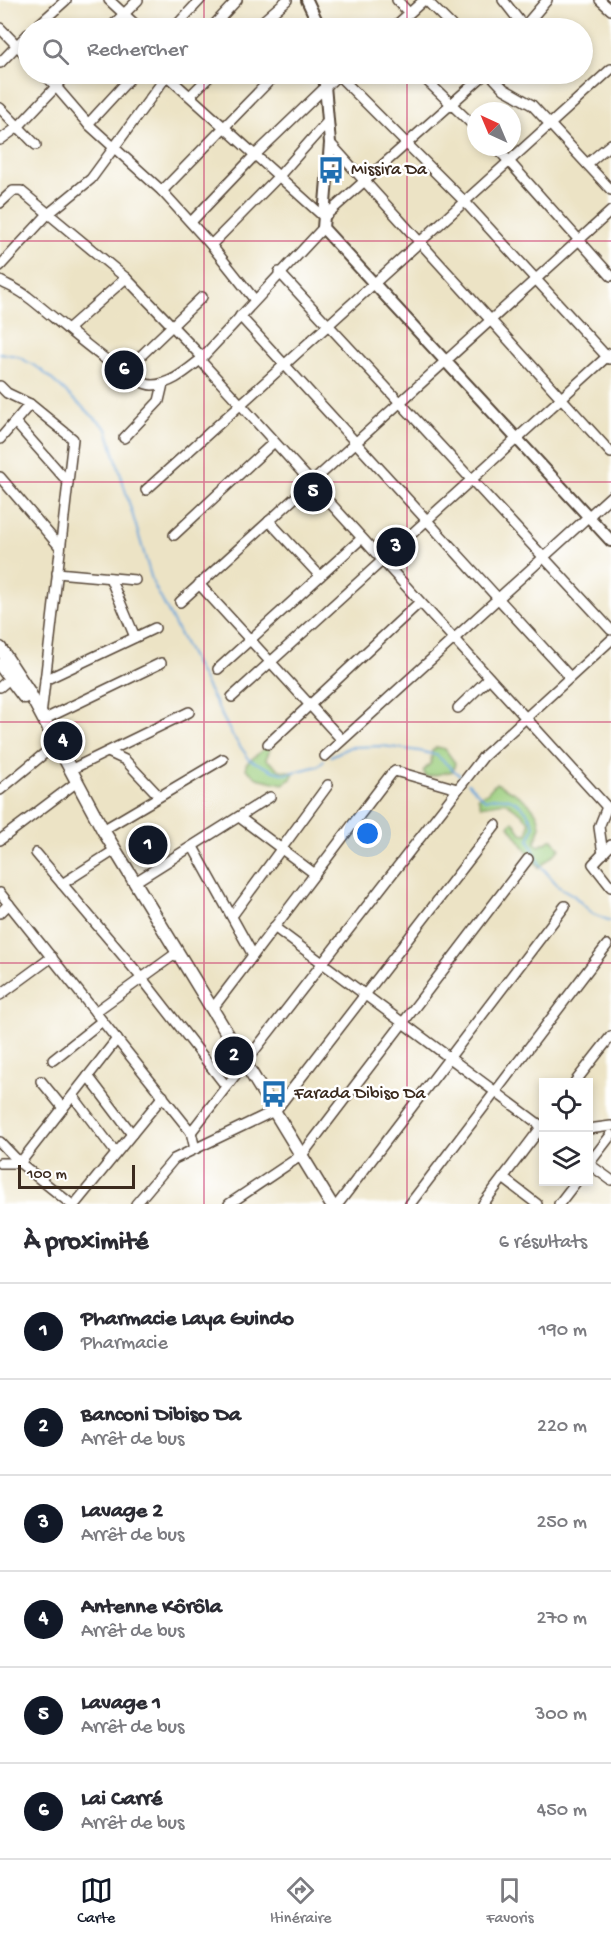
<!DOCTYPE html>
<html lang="fr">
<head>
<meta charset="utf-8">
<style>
  body { margin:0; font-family:"Gochi Hand",sans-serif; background:#f7f7f7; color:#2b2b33 }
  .controls { position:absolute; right:18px; bottom:18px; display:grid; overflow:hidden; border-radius:0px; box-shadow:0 3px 9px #0003 }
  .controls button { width:54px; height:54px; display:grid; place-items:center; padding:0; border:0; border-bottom:2px solid #e1e1e2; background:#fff; color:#2b2b33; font:30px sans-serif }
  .compass { position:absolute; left:467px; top:102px; width:54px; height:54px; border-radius:50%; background:#fff; box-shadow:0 3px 9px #0003; rotate:316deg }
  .scale { position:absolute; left:18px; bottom:15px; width:117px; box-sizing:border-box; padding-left:6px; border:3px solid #3b2a1e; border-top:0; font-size:16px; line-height:21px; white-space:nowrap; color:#3b2a1e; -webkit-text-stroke:4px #fff; paint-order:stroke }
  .you { position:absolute; left:368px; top:834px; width:21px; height:21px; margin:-15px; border:4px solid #fff; border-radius:50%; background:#1a73e8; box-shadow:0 0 0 9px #1a73e833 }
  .badge { display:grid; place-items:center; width:39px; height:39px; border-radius:50%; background:#111827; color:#fff; font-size:20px; font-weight:700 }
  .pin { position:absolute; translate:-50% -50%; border:3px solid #fff; box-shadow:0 2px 6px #0006 }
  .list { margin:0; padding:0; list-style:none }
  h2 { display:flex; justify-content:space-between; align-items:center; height:78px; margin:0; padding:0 24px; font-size:26px }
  h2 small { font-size:20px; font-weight:400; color:#7c7c81 }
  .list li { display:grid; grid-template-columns:39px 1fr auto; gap:18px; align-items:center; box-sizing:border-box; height:96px; padding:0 24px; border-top:2px solid #e1e1e2 }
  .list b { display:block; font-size:22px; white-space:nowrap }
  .list p { margin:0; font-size:20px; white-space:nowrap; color:#7c7c81 }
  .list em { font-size:20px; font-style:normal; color:#7c7c81 }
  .icon { flex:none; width:33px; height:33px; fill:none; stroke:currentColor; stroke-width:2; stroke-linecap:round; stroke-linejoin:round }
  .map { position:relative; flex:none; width:611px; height:1204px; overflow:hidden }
  .search { position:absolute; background:#fff; box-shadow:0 3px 9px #0003; left:18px; right:18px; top:18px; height:66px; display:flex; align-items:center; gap:15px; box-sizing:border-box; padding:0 21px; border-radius:33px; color:#7c7c81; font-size:22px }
  .sheet { height:654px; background:#fff }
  nav { display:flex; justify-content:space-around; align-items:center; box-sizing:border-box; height:84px; border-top:2px solid #e1e1e2; background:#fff; font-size:16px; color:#7c7c81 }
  nav a { display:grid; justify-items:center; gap:3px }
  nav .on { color:#111827 }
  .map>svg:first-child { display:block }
  .green { fill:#9cce7e; stroke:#6c7c4e; stroke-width:1.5 }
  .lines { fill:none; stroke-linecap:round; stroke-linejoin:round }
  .stream { stroke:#6aa5da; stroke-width:2 }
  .minor-casing { stroke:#564637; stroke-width:12 }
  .tertiary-casing { stroke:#564637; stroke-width:14 }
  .secondary-casing { stroke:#564637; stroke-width:15 }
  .minor { stroke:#fff; stroke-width:9 }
  .tertiary { stroke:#fff; stroke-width:10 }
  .secondary { stroke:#fff; stroke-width:12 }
  .grid { fill:none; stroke:#c2185b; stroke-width:1.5; stroke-opacity:0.55 }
  .labels { text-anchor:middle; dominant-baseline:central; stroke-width:5; stroke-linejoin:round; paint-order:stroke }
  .poi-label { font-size:18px; fill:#3b2a1e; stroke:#fff; text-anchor:start }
</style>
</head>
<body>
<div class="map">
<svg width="611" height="1204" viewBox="0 0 611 1204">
  <rect width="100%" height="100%" fill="#fff"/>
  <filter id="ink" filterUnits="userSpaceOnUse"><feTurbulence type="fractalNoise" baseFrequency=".0167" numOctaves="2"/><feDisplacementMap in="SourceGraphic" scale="12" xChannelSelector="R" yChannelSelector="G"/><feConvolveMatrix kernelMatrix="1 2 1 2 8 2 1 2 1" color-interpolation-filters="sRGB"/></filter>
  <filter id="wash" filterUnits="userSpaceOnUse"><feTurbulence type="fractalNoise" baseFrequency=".008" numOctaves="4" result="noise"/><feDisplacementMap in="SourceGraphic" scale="24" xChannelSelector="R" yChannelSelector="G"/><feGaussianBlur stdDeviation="1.35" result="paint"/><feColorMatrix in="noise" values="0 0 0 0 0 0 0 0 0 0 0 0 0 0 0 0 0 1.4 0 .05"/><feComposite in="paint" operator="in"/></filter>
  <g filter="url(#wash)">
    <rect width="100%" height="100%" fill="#ece3c5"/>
    <g class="green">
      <polygon points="266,747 270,749 266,759 280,770 294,772 291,779 283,784 257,778 246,769 246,764"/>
      <polygon points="437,747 445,749 455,763 453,771 426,777 423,771 431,763 432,750"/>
      <path d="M496,783C513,792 538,803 540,825C541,831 536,837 535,843L539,846L553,839L560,849L539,868L509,826L513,821L521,833L528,834L529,822L521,813L505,802L481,806L478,797L487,793Z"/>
    </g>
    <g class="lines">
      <g class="stream">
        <polyline points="0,353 17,356 40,369 107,429 153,583 232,735 250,760 274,771 286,774 318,766 324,760"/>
        <polyline points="331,756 350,747 383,746 419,751 436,755 464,779"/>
        <path d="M468,783L485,800C509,792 526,804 534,826L529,840L540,865L559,887L573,895L593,914L611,921"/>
      </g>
    </g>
  </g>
  <g filter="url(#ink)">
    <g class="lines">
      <defs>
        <g id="minor">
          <polyline points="109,0 139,28"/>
          <polyline points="397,0 409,13"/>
          <polyline points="426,0 454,28"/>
          <polyline points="503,0 524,27"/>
          <polyline points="600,0 611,10"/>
          <polyline points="0,28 28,57"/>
          <polyline points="35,28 66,0"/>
          <polyline points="110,28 138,0"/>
          <polyline points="174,28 200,0"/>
          <polyline points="211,28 237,0"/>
          <polyline points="255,28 287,0"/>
          <polyline points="393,28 424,0"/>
          <polyline points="523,28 547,0"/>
          <polyline points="0,63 28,34"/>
          <polyline points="45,74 88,124 162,191 211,245 254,299"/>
          <polyline points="420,74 476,128"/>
          <polyline points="490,74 504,89 532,105 611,190"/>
          <polyline points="555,74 556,76"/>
          <polyline points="166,75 324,217 485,74"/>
          <polyline points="338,75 465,202 609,359"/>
          <polyline points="190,96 212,74"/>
          <polyline points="0,108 36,145"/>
          <polyline points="88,124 134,74"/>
          <polyline points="0,140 18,127 68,74"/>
          <polyline points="330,143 611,453"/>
          <polyline points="496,147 611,276"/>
          <polyline points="587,164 611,144"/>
          <polyline points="162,191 276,74"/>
          <polyline points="0,203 13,191 21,191 27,196 126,278 202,357"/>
          <polyline points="191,222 255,155 339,74"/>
          <polyline points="211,245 279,176 328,121"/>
          <polyline points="0,266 47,215 91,179 168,74"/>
          <polyline points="279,272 611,630"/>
          <path d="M0,281C9,286 20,290 28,297C50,313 129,385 152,385C170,385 186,371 200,360L323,228"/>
          <polyline points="240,316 570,677"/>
          <polyline points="68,329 126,278"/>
          <polyline points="200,360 607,807 611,808"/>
          <polyline points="124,372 202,297"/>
          <polyline points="0,386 7,393 30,404 73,439 41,716"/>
          <polyline points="15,422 68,482"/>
          <polyline points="124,438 159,401 163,384"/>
          <polyline points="0,439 30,404"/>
          <polyline points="0,477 60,547"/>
          <polyline points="146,490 611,69"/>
          <polyline points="269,521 320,576"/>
          <polyline points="174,535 274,442"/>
          <polyline points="57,573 135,580"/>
          <polyline points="110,578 135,637"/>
          <polyline points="199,584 342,740"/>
          <polyline points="180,602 611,211"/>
          <polyline points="218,669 361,539"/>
          <polyline points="45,680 155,628"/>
          <polyline points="0,687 14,675"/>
          <polyline points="232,697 611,353"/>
          <polyline points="458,708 489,678"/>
          <polyline points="43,720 161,663"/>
          <polyline points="268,744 420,602"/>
          <polyline points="108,752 125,760 159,796"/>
          <polyline points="325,756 611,496"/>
          <polyline points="70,770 189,712"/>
          <polyline points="0,790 56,744"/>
          <polyline points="239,817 315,874"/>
          <polyline points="103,830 223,759"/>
          <polyline points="0,840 77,782"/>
          <polyline points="611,845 593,864 611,887"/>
          <polyline points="193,847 253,955"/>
          <polyline points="36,853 141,977 226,1086"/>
          <polyline points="603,854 599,827 607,807"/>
          <polyline points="135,882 270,797"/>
          <polyline points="62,884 115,850"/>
          <polyline points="0,893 191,1132 195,1149"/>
          <polyline points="0,913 9,904"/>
          <polyline points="232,916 328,785"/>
          <polyline points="274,927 544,1128"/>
          <polyline points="0,995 52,957"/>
          <polyline points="213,1008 391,774 395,771 457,789"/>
          <polyline points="95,1012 178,952"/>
          <polyline points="53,1060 102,1021"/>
          <polyline points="88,1076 132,1134"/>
          <polyline points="41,1081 63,1108"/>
          <polyline points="575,1082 611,1036"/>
          <polyline points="73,1096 116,1153"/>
          <polyline points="588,1129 611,1126"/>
          <polyline points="191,1132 483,757 611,640"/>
          <polyline points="0,1142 20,1163 71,1204"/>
          <polyline points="0,1163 20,1163 117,1039"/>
          <polyline points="589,1164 611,1180"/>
          <polyline points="588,1165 611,1135"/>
          <polyline points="503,1178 537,1204"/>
          <polyline points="75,1204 163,1096"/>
          <polyline points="136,1204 174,1159 276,1110 496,825"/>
          <polyline points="229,1204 302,1155 528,859"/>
          <polyline points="338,1204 565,906"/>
          <polyline points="410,1204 607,945"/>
          <polyline points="483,1204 543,1125"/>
          <polyline points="559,1204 576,1182"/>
        </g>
        <g id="tertiary">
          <polyline points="307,0 320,28"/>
          <polyline points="324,74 330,143 323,228 611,541"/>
        </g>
        <g id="secondary">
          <polyline points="0,648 29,692 103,830 331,1204"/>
          <polyline points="0,665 24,697"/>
        </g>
      </defs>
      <use href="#minor" class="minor-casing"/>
      <use href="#tertiary" class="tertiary-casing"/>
      <use href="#secondary" class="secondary-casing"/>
      <use href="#minor" class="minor"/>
      <use href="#tertiary" class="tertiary"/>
      <use href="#secondary" class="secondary"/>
    </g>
  </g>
  <path class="grid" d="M204,0V28M407,0V28M204,74V1204M407,74V1204M0,241H611M0,482H611M0,722H611M0,963H611"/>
  <defs>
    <symbol id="bus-bare" viewBox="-9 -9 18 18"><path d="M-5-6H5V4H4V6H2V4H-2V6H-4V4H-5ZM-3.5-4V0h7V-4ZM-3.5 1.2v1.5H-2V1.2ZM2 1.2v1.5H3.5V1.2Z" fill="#1f6fb2" stroke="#fff" stroke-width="2.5" paint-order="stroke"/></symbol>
  </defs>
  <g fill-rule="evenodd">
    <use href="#bus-bare" x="312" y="151" width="38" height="38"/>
    <use href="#bus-bare" x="255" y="1075" width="38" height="38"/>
  </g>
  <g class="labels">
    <g class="poi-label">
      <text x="351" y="170">Missira Da</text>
      <text x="294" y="1094">Farada Dibiso Da</text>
    </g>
  </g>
</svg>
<div class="controls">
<button><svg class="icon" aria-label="locate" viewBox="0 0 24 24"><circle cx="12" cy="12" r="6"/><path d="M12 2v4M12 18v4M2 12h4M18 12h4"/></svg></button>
<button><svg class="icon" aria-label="layers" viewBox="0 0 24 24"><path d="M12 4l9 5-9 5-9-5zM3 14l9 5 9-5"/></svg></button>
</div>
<svg class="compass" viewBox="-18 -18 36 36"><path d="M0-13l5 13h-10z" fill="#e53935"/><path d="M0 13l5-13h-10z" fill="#7c7c81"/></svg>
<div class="scale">100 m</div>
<div class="you"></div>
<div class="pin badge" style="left:148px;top:845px">1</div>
<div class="pin badge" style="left:234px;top:1056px">2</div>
<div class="pin badge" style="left:396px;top:547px">3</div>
<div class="pin badge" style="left:63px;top:741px">4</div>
<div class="pin badge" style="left:313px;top:492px">5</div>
<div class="pin badge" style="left:124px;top:370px">6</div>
<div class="search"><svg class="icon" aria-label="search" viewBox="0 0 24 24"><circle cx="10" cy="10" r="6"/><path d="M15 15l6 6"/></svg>Rechercher</div>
</div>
<section class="sheet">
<h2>À proximité<small>6 résultats</small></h2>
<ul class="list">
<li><span class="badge">1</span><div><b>Pharmacie Laya Guindo</b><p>Pharmacie</p></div><em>190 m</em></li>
<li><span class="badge">2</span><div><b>Banconi Dibiso Da</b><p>Arrêt de bus</p></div><em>220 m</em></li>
<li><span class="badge">3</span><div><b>Lavage 2</b><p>Arrêt de bus</p></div><em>250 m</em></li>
<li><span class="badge">4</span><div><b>Antenne Kôrôla</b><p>Arrêt de bus</p></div><em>270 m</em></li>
<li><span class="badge">5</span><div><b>Lavage 1</b><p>Arrêt de bus</p></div><em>300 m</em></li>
<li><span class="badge">6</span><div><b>Lai Carré</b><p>Arrêt de bus</p></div><em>450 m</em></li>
</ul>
</section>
<nav>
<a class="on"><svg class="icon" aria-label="map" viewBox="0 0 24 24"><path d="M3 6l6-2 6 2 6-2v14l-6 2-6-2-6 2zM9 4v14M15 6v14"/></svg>Carte</a>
<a><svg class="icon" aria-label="directions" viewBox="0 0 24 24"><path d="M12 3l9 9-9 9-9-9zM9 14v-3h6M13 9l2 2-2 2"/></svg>Itinéraire</a>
<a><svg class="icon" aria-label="saved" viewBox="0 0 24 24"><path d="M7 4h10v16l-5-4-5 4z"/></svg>Favoris</a>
</nav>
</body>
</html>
